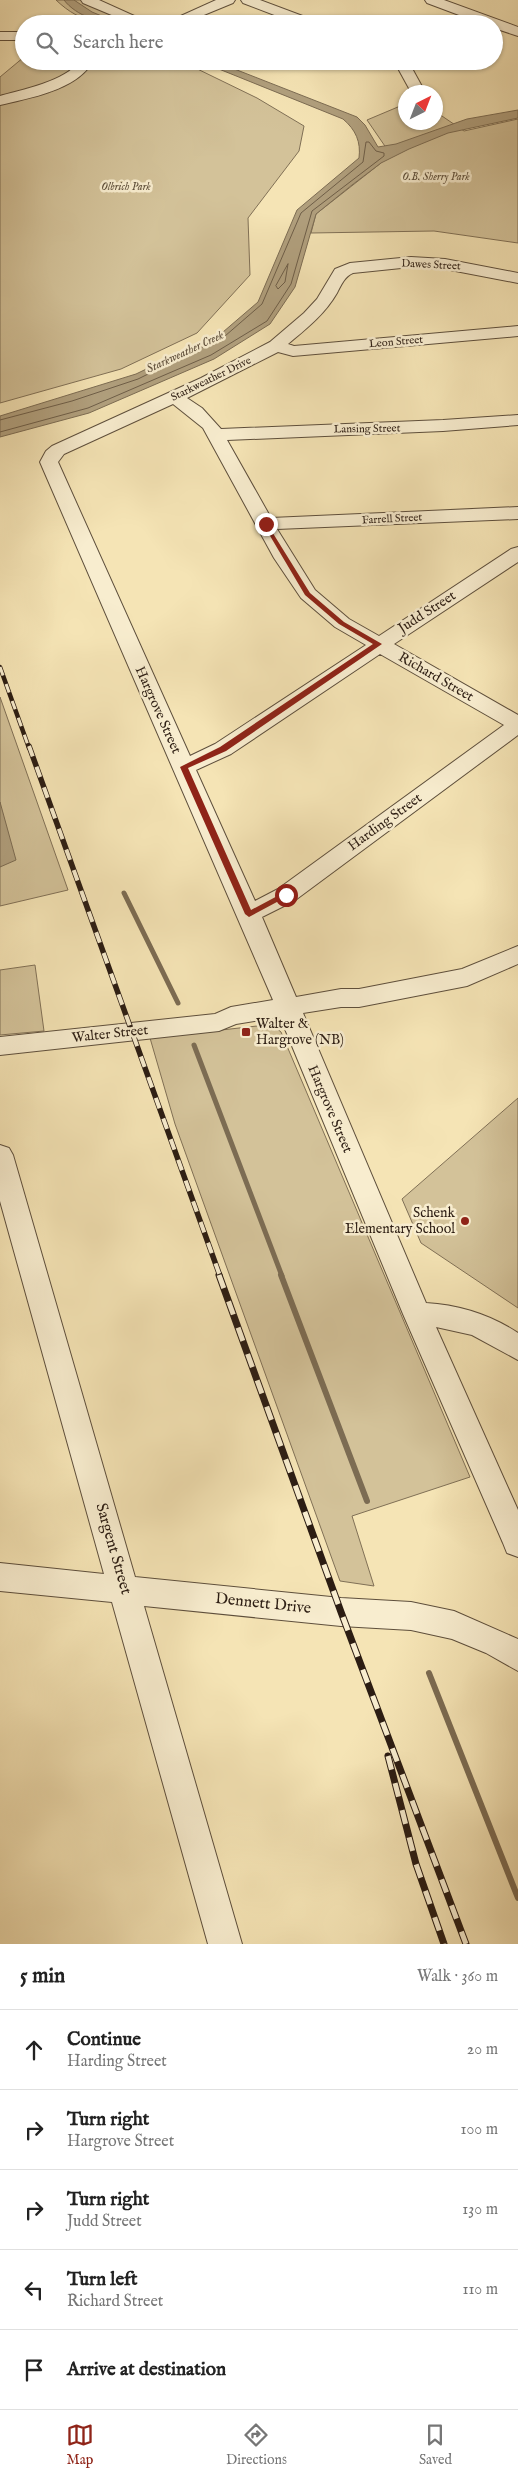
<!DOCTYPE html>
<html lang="en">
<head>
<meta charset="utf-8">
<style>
  body { margin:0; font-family:"IM FELL English",serif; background:#f6f6f6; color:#222 }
  .compass { position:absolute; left:398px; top:85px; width:45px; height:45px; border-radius:50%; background:#fff; box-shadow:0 1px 4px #0004; rotate:42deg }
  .stop { position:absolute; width:15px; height:15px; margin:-11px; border:4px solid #8f2418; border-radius:50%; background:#fff }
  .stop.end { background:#8f2418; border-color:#fff; box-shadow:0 1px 5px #0008 }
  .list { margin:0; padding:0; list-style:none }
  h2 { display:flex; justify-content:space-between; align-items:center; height:65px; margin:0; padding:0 20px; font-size:21px }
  h2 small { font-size:16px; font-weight:400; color:#767676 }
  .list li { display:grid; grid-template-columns:32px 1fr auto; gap:15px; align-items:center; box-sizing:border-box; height:80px; padding:0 20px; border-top:1px solid #e0e0e0 }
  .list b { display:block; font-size:19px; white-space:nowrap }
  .list p { margin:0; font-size:16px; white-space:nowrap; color:#767676 }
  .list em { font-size:16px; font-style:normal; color:#767676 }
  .icon { flex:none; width:28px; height:28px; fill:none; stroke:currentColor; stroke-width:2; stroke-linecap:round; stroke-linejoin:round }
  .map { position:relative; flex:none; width:518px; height:1944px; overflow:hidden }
  .search { position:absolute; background:#fff; box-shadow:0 1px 4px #0004; left:15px; right:15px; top:15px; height:55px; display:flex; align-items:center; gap:12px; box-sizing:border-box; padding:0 18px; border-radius:28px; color:#767676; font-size:19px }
  .sheet { height:465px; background:#fff }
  nav { display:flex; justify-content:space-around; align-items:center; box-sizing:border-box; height:70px; border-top:1px solid #e0e0e0; background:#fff; font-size:14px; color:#767676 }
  nav a { display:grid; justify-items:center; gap:2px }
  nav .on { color:#8f2418 }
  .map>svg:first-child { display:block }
  .green { fill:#d3c299; stroke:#807056 }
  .water { fill:#b1a07e; stroke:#7c6c53 }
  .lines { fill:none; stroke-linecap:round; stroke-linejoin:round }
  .shore { stroke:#6e5e48; stroke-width:1 }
  .stream-far1 { stroke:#7c6c53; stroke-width:5 }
  .stream { stroke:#7c6c53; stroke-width:6 }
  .minor-casing { stroke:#5e4f3c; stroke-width:2 }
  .minor { fill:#f8edcf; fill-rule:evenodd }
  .rail-far2-casing { stroke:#2c1d13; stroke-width:4.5 }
  .rail-far1-casing { stroke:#2c1d13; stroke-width:5.5 }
  .rail-casing { stroke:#2c1d13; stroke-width:7 }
  .rail-far2 { stroke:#f8edcf; stroke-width:3; stroke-dasharray:9; stroke-linecap:butt }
  .rail-far1 { stroke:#f8edcf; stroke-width:4; stroke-dasharray:11; stroke-linecap:butt }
  .rail { stroke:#f8edcf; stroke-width:5; stroke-dasharray:14; stroke-linecap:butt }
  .route { fill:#8f2418 }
  .poi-dot { fill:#8f2418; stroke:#f8edcf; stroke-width:2 }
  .labels { text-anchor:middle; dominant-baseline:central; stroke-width:5; stroke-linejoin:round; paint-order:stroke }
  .far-park-label { font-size:11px; font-style:italic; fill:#5e4f3b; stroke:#f8edcf }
  .far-street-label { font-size:11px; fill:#2c1d13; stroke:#f8edcf }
  .far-water-label { font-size:12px; font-style:italic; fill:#61513e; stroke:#f8edcf }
  .street-label { font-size:14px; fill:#2c1d13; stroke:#f8edcf }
  .poi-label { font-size:14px; fill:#2c1d13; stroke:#f8edcf; text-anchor:start }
  .near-street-label { font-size:16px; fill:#2c1d13; stroke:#f8edcf }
</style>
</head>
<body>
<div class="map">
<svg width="518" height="1944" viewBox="0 0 518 1944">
  <rect width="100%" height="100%" fill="#f5e4b5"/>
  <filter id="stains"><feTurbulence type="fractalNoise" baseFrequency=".004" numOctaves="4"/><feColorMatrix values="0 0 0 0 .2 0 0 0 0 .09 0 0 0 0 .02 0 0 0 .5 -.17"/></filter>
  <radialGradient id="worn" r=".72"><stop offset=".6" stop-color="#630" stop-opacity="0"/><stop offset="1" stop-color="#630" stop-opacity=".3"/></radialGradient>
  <g class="green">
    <path d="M56,0H84L138,24C104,24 82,25 56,0Z"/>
    <polygon points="24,57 24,61 181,61 257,98 304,126 299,151 248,218 250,275 197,333 121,369 0,403 0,77"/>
    <polygon points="405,104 406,122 436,122 436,107 439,114 464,131 518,119 518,243 434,231 311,233 316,214 381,163 389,152 367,120"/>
    <polygon points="0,697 68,890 0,906"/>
    <polygon points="35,965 44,1031 0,1035 0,970"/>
    <polygon points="266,1025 276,1028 281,1032 470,1477 352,1516 374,1586 340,1581 175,1124 150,1038"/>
    <polygon points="518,1098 518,1308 421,1243 402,1199"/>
  </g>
  <g class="water">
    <path d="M64,0H74L92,12L121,24C102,24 76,16 64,0Z"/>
    <path d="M199,61H214L357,117L365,125L378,147L396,144L467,119L518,110V118L448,133L409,149L381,163L352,185L316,214L295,287L270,324L214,359L89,413L0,437V416L136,374L223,332L258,302L297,210L359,158C361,142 356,130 343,119Z"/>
    <polygon points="0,802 16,860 0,867"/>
  </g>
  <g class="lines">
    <g class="shore">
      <polygon points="288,264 285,282 278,289 276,286"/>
      <polyline points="0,420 72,401 138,379 225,336 262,304 301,213 363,162 366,142 369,142 376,151 384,153 384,156 312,211 291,284 267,321 211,355 88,408 0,432"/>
    </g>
    <g class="stream-far1">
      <polyline points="124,893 178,1003"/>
      <polyline points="194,1045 282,1276"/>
    </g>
    <g class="stream">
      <polyline points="281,1275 367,1501"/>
      <polyline points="429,1673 518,1898"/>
    </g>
    <defs>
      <g id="minor">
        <polygon points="81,0 99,0 152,24 133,24 83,3"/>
        <polygon points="216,0 235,0 233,3 182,24 163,24"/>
        <polygon points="241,0 260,0 316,21 318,24 298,24 243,3"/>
        <polygon points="425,0 444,0 518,27 518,36 494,28 494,24 483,24 427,3"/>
        <rect x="0" y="32" width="24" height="8"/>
        <path d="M79,61H93C77,90 30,98 0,105V96C21,90 67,81 79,61Z"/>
        <polygon points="394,61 408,61 425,92 411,92"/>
        <path d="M411,257L445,259L518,273V283L445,269L411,267L353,273C345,276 341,285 337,293C325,314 306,329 288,344L294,346L518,326V336L293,356L278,352L187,398L202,408L221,429L443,420L518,415V425L443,431L227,440L271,518L518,507V519L277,529L315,590L349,619L379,636L511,549L518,547V562L394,644L518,715V735L294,901L262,917L296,997L341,989H359L462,969L518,946V964L467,986L359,1007H341L303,1013L426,1303C459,1305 491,1315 518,1333V1360L472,1335L436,1327L518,1510V1557L507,1553L503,1543L403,1314L280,1017L236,1024L219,1031L0,1055V1037L215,1014L231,1007L273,1000L40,462L46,451L52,446L201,378L270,342L304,313L317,299L335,269L350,263ZM173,404L203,428L274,558L301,598L335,627L366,645L215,744L190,756L58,462L64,454ZM380,654L504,725L278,889L255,901L196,770L231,754Z"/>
        <polygon points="0,1145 9,1148 13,1155 135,1577 341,1598 411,1602 454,1611 518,1639 518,1671 486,1653 452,1639 411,1630 341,1626 144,1606 242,1944 208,1944 112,1602 0,1591 0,1563 104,1574 0,1201"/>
      </g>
    </defs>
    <use href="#minor" class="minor-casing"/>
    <use href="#minor" class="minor"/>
    <defs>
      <polyline id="rail-far2" points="0,667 29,748"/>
      <polyline id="rail-far1" points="29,746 220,1276"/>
      <g id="rail">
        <polyline points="219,1275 341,1612 466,1944"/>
        <polyline points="388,1756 416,1864 444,1944"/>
      </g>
    </defs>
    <use href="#rail-far2" class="rail-far2-casing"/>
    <use href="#rail-far1" class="rail-far1-casing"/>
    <use href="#rail" class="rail-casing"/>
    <use href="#rail-far2" class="rail-far2"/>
    <use href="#rail-far1" class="rail-far1"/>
    <use href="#rail" class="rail"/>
  </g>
  <polygon class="route" points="266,522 310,593 344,622 382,644 226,751 188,768 251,910 283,893 290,895 249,917 245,914 180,767 220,747 373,644 339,624 305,595 263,524"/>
  <g class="poi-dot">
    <rect x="241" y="1027" width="10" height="10" rx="2.5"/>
    <circle cx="465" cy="1221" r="5"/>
  </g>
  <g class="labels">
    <g class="far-park-label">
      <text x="436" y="177">O.B. Sherry Park</text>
      <text x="126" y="187">Olbrich Park</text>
    </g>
    <g class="far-street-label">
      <text transform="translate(431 265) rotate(3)">Dawes Street</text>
      <text transform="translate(396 342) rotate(-5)">Leon Street</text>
      <text transform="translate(211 379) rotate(-26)">Starkweather Drive</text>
      <text transform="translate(367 429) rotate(-1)">Lansing Street</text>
      <text transform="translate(392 519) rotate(-3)">Farrell Street</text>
    </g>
    <g class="far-water-label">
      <text transform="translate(185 352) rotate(-25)">Starkweather Creek</text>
    </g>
    <g class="street-label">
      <text transform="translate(427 612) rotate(-33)">Judd Street</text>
      <text transform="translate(436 677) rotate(30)">Richard Street</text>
      <text transform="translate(158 710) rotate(66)">Hargrove Street</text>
      <text transform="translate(385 822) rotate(-36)">Harding Street</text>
      <text transform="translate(110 1034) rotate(-6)">Walter Street</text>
      <text transform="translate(330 1109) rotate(67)">Hargrove Street</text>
    </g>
    <g class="poi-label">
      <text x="256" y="1024">Walter &amp;<tspan x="256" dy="16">Hargrove (NB)</tspan></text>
      <text x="455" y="1213" text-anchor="end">Schenk<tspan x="455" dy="16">Elementary School</tspan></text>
    </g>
    <g class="near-street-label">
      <text transform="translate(113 1549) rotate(74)">Sargent Street</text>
      <text transform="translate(263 1604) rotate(6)">Dennett Drive</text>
    </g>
  </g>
  <rect width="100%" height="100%" filter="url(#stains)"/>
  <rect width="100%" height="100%" fill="url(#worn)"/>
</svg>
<svg class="compass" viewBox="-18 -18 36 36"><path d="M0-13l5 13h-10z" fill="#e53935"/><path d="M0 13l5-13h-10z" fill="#767676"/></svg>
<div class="stop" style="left:286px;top:895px"></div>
<div class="stop end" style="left:266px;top:524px"></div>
<div class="search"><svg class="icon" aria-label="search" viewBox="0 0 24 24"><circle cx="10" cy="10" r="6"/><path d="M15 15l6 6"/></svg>Search here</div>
</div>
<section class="sheet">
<h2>5 min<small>Walk · 360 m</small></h2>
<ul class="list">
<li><svg class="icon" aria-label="ahead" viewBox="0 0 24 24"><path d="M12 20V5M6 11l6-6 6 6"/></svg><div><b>Continue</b><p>Harding Street</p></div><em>20 m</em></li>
<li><svg class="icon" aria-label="right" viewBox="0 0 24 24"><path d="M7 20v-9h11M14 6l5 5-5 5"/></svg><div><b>Turn right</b><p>Hargrove Street</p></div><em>100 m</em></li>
<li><svg class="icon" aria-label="right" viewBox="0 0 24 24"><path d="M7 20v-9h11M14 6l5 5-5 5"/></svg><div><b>Turn right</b><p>Judd Street</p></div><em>130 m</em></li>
<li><svg class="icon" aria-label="left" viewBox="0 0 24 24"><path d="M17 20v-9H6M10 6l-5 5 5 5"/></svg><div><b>Turn left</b><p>Richard Street</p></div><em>110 m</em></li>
<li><svg class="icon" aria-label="arrive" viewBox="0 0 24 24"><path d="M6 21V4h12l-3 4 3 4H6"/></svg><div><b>Arrive at destination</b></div></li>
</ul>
</section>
<nav>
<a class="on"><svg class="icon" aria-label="map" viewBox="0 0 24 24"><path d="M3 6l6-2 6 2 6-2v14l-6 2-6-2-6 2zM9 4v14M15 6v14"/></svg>Map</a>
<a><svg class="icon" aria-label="directions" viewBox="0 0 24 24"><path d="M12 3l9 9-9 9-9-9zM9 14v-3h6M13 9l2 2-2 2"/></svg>Directions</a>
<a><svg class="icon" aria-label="saved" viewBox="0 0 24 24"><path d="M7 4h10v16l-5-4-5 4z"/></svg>Saved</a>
</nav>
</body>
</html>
